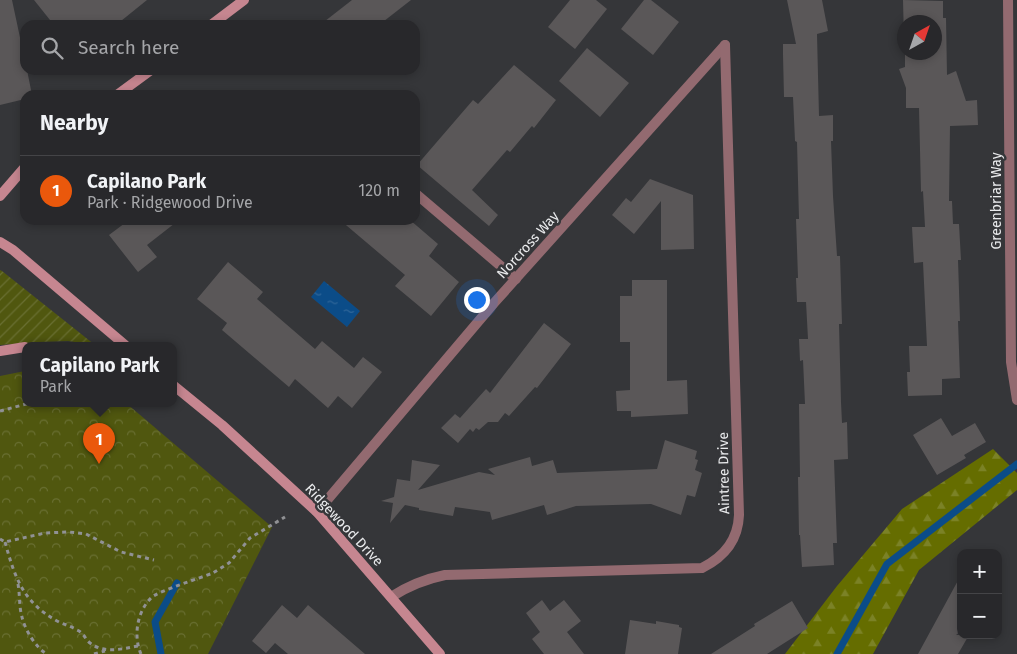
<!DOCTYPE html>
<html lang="en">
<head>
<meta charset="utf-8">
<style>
  body { margin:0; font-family:"Fira Sans",sans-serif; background:#303033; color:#f1f3f6 }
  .controls { position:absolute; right:15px; bottom:15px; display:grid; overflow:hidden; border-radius:10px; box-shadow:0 2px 8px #0003 }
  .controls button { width:45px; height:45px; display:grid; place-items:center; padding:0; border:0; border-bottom:1px solid #444447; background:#28282b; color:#f1f3f6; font:25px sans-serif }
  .compass { position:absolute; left:897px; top:15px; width:45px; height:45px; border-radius:50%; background:#28282b; box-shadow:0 2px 8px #0003; rotate:40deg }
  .you { position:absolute; left:476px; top:299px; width:18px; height:18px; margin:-12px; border:4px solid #fff; border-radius:50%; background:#1a73e8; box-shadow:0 0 0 8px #1a73e833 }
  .badge { display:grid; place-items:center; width:32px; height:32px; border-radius:50%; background:#ea580c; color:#fff; font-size:16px; font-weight:700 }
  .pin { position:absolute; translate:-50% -41px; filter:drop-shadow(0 1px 2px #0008) }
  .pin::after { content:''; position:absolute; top:26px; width:18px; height:15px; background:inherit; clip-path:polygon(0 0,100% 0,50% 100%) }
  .popup { position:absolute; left:22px; top:342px; width:155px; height:65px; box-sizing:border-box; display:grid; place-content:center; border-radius:10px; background:#28282b; filter:drop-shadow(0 1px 4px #0005); font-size:16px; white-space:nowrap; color:#a5a6a9 }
  .popup b { font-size:19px; color:#f1f3f6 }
  .popup::after { content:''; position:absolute; left:50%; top:100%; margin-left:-10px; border:10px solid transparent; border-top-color:#28282b }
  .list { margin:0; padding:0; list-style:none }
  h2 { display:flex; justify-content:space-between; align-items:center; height:65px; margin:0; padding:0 20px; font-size:21px }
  h2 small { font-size:16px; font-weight:400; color:#a5a6a9 }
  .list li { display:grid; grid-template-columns:32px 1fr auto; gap:15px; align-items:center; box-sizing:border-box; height:70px; padding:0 20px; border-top:1px solid #444447 }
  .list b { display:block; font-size:19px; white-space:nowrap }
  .list p { margin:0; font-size:16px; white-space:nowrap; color:#a5a6a9 }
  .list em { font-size:16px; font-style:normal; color:#a5a6a9 }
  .icon { flex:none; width:28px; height:28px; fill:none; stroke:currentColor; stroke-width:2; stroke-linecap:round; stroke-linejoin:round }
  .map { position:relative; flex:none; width:1017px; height:654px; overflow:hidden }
  .search { position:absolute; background:#28282b; box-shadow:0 2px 8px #0003; left:20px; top:20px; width:400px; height:55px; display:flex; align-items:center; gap:12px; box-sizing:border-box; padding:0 18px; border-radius:15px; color:#a5a6a9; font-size:19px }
  .panel { position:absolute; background:#28282b; box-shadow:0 2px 8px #0003; left:20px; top:90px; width:400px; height:135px; border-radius:15px }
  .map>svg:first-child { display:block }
  .forest { fill:url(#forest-firs) }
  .park { fill:url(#park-crowns) }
  .garden { fill:url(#garden-furrows) }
  .water { fill:url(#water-ripples) }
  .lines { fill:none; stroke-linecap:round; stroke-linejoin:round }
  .stream { stroke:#0b4c88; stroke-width:7 }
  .building { fill:#5a5758 }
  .path { stroke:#909194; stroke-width:3; stroke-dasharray:4 4; stroke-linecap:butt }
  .service { stroke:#936a70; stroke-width:10 }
  .minor { stroke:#936a70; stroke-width:10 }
  .secondary { stroke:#c68690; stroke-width:10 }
  .labels { text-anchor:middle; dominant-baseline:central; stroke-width:5; stroke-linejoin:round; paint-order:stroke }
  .street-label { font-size:14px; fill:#eaebed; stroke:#353639 }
</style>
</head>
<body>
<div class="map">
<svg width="1017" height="654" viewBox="0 0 1017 654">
  <defs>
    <pattern id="forest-firs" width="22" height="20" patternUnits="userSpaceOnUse" patternTransform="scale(1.25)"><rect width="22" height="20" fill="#656d00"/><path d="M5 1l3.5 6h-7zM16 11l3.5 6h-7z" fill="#7b8226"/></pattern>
    <pattern id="park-crowns" width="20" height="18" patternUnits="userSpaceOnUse" patternTransform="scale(1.25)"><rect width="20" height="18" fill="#50570f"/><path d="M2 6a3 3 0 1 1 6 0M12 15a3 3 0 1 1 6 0" fill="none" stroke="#696f32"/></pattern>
    <pattern id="garden-furrows" width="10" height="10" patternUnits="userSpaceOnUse" patternTransform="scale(1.25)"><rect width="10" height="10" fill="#50570f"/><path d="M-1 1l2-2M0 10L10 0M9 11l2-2" fill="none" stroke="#696f32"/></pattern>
    <pattern id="water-ripples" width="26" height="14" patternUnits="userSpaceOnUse" patternTransform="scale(1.25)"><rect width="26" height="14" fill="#0b4c88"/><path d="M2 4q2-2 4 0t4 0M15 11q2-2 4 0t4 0" fill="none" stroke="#2f6699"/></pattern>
  </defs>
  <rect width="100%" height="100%" fill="#353639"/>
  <polygon class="forest" points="993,449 1017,473 1017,490 919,570 873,654 785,654 837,586 902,509"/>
  <polygon class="park" points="25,371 25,403 126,403 272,527 208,654 0,654 0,376"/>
  <polygon class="garden" points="0,270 2,271 95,345 68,341 38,342 0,345"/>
  <polygon class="water" points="324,281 360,311 347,327 311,297"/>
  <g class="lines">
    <g class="stream">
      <polyline points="161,654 155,622 177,583"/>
      <polyline points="837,654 887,564 1017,464"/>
    </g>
  </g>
  <g class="building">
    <polygon points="0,0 12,0 25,61 25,70 27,70 32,95 25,95 25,99 0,105"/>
    <polygon points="34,0 147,0 116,25 54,25"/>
    <polygon points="352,0 411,0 379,25 320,25"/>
    <polygon points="570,0 596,0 607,9 575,49 548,27"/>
    <polygon points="644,0 651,0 679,22 653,55 621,29"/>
    <polygon points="787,0 822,0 828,31 817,34 819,116 833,115 833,141 831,141 833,196 837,256 840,256 842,324 839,324 841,402 842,423 847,422 848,459 834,460 837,543 833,543 834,565 802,567 800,535 799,535 798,477 800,477 799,404 805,404 803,360 800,361 799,339 808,339 806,302 797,302 796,278 798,278 796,219 799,219 797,142 795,141 793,97 784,97 783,55 783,44 796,44"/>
    <polygon points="903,0 943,1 943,18 946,18 947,75 956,71 966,101 977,100 978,125 950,126 949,201 952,201 953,224 959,224 961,260 958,260 960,321 958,321 960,378 942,379 942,395 908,396 907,372 910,372 909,346 927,346 923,262 914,263 912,227 925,227 923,191 921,192 919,108 906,108 906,88 899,69 905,67 905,52 934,52 934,22 904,22 904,40"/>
    <polygon points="587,48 629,83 600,117 559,81"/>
    <polygon points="514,65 556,100 534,128 532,126 531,127 510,152 507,150 472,190 498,215 489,226 417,165 473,100 478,104"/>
    <polygon points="650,179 693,195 694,249 661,250 661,201 634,234 612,215 626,198 631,202"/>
    <polygon points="129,220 179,220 147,245 157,257 138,272 109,235"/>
    <polygon points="340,220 410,220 438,244 429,256 459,282 431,316 395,286 405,275"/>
    <polygon points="228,262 263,292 257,299 315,349 322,341 354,368 363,357 382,372 352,408 338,396 328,408 295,379 289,387 222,330 227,323 197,299"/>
    <polygon points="632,280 667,280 667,381 687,380 688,414 631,417 631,411 617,411 616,391 630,390 630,342 620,342 620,296 632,296"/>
    <polygon points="544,323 571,344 537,388 535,387 509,416 505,413 498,422 488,422 479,430 476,428 473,432 470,429 458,443 441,428 455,414 460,418 486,389 490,393"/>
    <polygon points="941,418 952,436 975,423 986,442 964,455 966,458 937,475 913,435"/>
    <polygon points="665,440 697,451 695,459 698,460 695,470 702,473 695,497 687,495 681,515 651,504 576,506 547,515 544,505 492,520 490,512 455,507 453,516 419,510 419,508 405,505 390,523 393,503 381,501 394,497 397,479 410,481 412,460 440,465 418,490 479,472 495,475 488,469 530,457 532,466 553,460 557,473 657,469"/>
    <polygon points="961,575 961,631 956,635 969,635 958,654 918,654"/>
    <polygon points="542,600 550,611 564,600 581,621 567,632 584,654 544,654 532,639 540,632 526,613"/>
    <polygon points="792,601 808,628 767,654 711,654 755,626 754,624"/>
    <polygon points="282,605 297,618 308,605 365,654 288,654 275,643 266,653 252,641"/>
    <polygon points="630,620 656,624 656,621 679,625 679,627 682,628 678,654 625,654"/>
  </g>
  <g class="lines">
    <g class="path">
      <polyline points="0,411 30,403"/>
      <polyline points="0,539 5,542 45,533 69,532 86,534 121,552 154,560"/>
      <path d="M5,542C15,578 23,603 59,622C65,625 71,626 77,630C84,633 85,639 90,643C104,654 121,649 138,646"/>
      <path d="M18,584C20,595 19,607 22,617C25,630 36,648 47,654"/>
      <polyline points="94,654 105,651"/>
      <path d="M141,654C133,636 137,611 152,597C159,591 203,577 213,573L229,563L250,538L285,517"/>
    </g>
    <polyline class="service" points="415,193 516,279"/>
    <g class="minor">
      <polyline points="1008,0 1011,362 1017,400"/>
      <polyline points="317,512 494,303 725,45"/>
      <path d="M391,597C408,586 425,579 445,575L702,568C724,557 738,541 739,515L725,45"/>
    </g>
    <g class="secondary">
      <polyline points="211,25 244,0"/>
      <polyline points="117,95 151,70"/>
      <polyline points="0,196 25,167"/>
      <polyline points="0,242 13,250 125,345"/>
      <polyline points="0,351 25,347"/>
      <polyline points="173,385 222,425 317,512 440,654"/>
    </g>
  </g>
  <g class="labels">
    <g class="street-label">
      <text transform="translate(996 201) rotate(-90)">Greenbriar Way</text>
      <text transform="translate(528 245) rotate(-48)">Norcross Way</text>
      <text transform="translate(724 473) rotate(-91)">Aintree Drive</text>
      <text transform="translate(344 525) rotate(47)">Ridgewood Drive</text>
    </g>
  </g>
</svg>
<div class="controls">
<button>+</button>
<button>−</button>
</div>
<svg class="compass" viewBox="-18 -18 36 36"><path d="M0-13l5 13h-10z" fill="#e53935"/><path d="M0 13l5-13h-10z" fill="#a5a6a9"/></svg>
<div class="you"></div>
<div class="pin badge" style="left:99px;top:464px">1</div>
<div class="popup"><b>Capilano Park</b>Park</div>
<div class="search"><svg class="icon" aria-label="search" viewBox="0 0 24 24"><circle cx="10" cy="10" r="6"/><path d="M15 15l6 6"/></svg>Search here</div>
<section class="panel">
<h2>Nearby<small></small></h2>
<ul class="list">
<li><span class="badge">1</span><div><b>Capilano Park</b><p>Park · Ridgewood Drive</p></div><em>120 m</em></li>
</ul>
</section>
</div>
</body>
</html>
